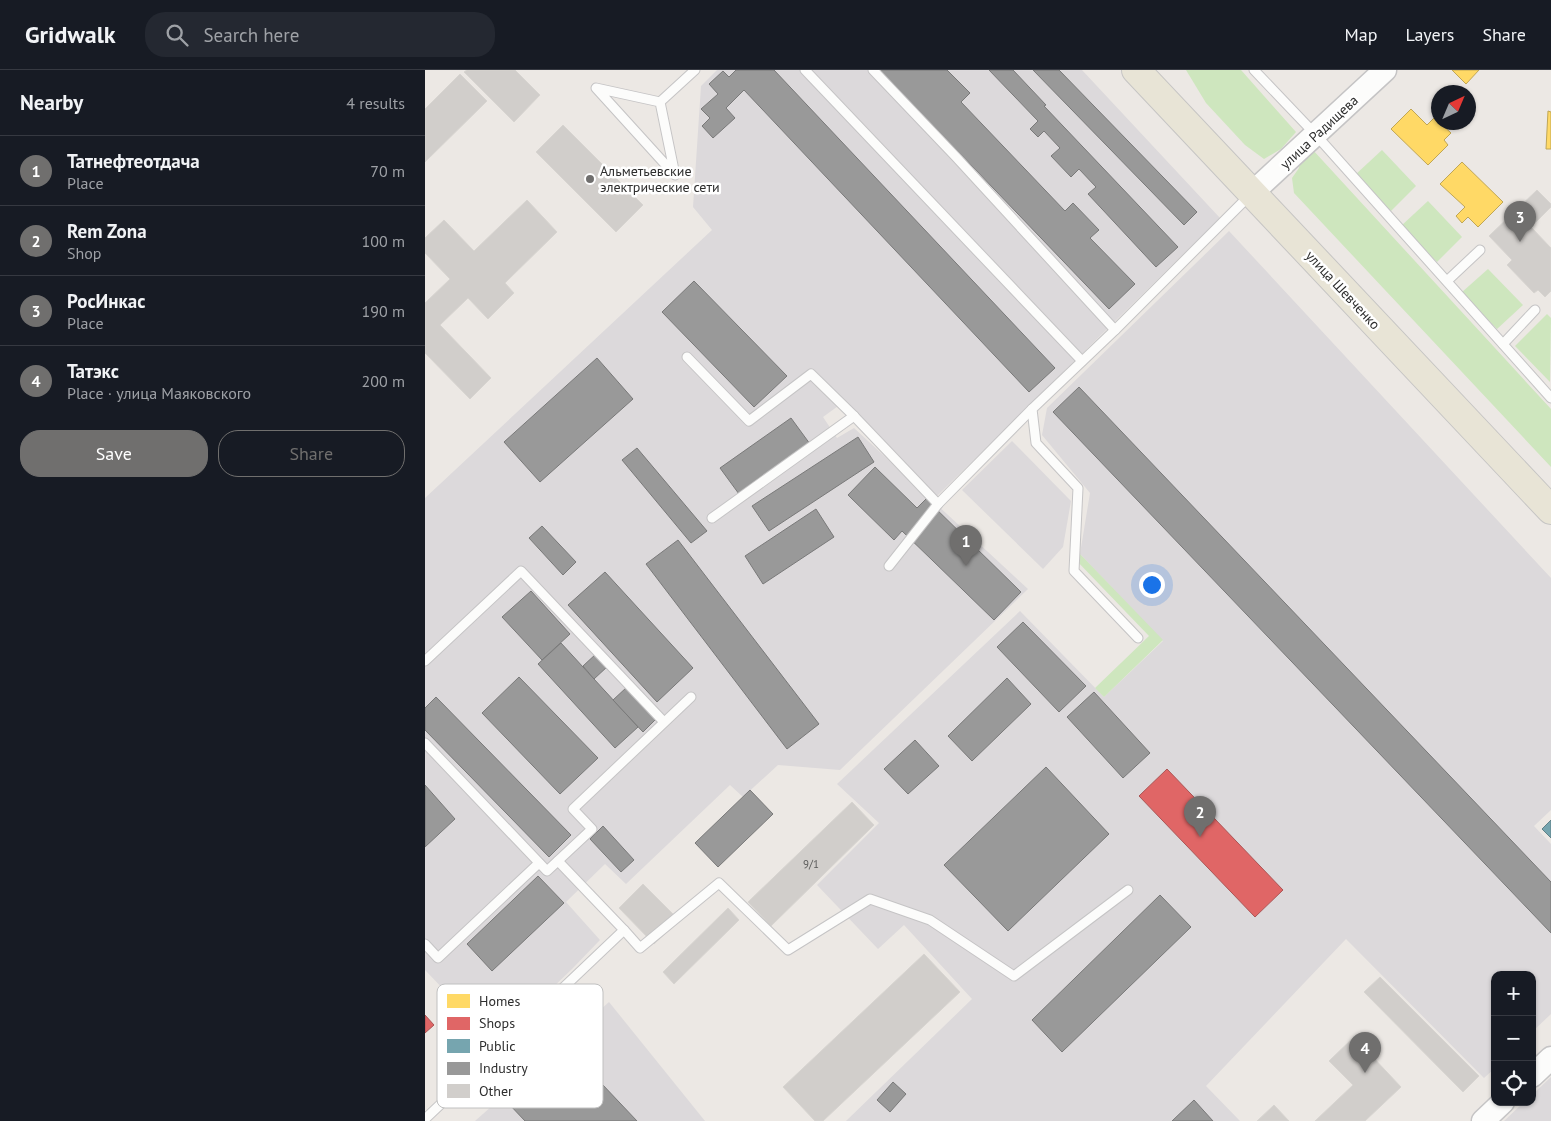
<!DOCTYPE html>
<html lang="en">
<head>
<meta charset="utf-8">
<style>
  body { margin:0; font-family:"PT Sans",sans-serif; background:#242831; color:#f1f3f6 }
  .controls { position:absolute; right:15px; bottom:15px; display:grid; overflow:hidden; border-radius:10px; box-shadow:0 1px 4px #0004 }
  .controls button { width:45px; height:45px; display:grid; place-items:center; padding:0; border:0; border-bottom:1px solid #363941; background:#171b24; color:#f1f3f6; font:25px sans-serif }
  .compass { position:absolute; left:1006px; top:15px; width:45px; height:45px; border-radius:50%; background:#171b24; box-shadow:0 1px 4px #0004; rotate:44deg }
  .you { position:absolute; left:726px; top:514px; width:18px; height:18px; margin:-12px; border:4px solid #fff; border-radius:50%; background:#1a73e8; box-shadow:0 0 0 8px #1a73e833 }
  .badge { display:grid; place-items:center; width:32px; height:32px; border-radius:50%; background:#706f6e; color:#fff; font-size:16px; font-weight:700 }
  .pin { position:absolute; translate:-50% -41px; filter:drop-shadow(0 1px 2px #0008) }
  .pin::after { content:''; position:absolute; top:26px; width:18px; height:15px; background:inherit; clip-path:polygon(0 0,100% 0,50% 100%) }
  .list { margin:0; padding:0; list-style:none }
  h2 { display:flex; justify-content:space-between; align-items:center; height:65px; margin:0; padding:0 20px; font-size:21px }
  h2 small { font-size:16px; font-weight:400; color:#9ea1a6 }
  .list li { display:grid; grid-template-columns:32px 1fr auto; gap:15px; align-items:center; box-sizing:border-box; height:70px; padding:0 20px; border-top:1px solid #363941 }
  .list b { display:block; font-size:19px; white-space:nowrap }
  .list p { margin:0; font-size:16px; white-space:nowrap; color:#9ea1a6 }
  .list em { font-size:16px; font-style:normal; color:#9ea1a6 }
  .actions { display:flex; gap:10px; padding:15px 20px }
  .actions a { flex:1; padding:11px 0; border:1px solid #706f6e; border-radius:20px; text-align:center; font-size:18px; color:#706f6e }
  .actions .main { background:#706f6e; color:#fff }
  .icon { flex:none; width:28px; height:28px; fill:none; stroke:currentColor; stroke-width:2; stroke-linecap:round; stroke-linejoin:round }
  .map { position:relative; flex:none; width:1126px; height:1051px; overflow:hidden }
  header { display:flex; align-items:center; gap:30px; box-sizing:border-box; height:70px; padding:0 25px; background:#171b24; border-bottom:1px solid #363941 }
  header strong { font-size:24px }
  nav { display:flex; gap:28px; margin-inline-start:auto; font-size:18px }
  .search { width:350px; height:45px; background:#242831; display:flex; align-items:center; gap:12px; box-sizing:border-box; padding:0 18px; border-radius:20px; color:#9ea1a6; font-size:19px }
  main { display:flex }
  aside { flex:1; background:#171b24 }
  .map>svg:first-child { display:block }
  .industrial { fill:#dcd9db }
  .green { fill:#cee6be }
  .homes { fill:#ffd966; stroke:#c0a655 }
  .shops { fill:#e06666; stroke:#ab5555 }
  .public { fill:#76a5af; stroke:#608188 }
  .industry { fill:#999; stroke:#797979 }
  .building { fill:#d1cecb; stroke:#d7d4d0 }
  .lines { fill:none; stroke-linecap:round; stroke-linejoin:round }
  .service-casing { stroke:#c5c4c5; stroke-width:11 }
  .tertiary-casing { stroke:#c5c4c5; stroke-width:25 }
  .primary-casing { stroke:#c6c5c4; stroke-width:30 }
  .service { stroke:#fcfcfb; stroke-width:9 }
  .tertiary { stroke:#fcfcfb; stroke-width:22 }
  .primary { stroke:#e8e4d6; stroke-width:28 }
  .poi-dot { fill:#706f6e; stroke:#fff; stroke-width:2 }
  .labels { text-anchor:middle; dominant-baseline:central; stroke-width:5; stroke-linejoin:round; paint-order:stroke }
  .number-label { font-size:11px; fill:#585857 }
  .street-label { font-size:14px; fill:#2e2e2e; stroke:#fff }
  .poi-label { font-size:14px; fill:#2e2e2e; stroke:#fff; text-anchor:start }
  .key { fill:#fff; stroke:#c0c0c0; stroke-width:1 }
  .key-label { font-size:14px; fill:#2e2e2e }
</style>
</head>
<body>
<header>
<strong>Gridwalk</strong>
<div class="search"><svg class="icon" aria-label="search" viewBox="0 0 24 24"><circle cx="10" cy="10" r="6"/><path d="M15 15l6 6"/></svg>Search here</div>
<nav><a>Map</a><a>Layers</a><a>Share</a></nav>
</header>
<main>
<aside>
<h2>Nearby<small>4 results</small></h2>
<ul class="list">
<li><span class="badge">1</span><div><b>Татнефтеотдача</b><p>Place</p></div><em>70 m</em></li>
<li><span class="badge">2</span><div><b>Rem Zona</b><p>Shop</p></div><em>100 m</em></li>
<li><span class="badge">3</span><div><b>РосИнкас</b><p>Place</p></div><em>190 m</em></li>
<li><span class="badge">4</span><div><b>Татэкс</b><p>Place · улица Маяковского</p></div><em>200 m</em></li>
</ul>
<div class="actions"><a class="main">Save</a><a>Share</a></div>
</aside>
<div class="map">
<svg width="1126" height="1051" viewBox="0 0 1126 1051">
  <rect width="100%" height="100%" fill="#ece8e4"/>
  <g class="industrial">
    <polygon points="292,0 657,0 795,148 511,427 420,331 398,347 412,368 429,358 603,519 415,700 353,695 318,727 305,715 201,814 180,794 141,832 175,870 147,899 70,973 0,900 0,428 287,160 268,137 276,16"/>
    <polygon points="804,161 1126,508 1126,740 1109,756 1126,774 1126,944 1107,962 1107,905 1070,905 1070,998 1059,1008 921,869 781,1016 815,1051 421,1051 547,929 479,855 453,879 392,815 454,753 412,714 595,541 679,627 738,571 655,484 665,423 617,365 622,338"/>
    <polygon points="587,371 646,431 638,477 618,499 537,420"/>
    <polygon points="184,932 280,1051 50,1051"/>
    <polygon points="1126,1007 1126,1051 1079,1051 1099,1032 1107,1032 1107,1025"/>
  </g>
  <g class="green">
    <polygon points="761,0 816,0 871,62 856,79 839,89 820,75 781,33"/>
    <polygon points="887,79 1126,339 1126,397 869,123 867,108 874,98 875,91"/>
    <polygon points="957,80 991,116 966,141 930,105"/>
    <polygon points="1003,131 1037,167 1012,192 976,156"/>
    <polygon points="1063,199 1098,235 1072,259 1036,223"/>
    <polygon points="1122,244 1126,248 1125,312 1090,276"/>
    <polygon points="655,484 738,570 679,627 670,618 724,566 650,489"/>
  </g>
  <g class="homes">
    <polygon points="1027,0 1054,0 1041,14"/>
    <polygon points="986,39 1002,55 1010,47 1014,52 1026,63 1019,70 1023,75 1003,95 966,59"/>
    <polygon points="1123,41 1126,42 1126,79 1121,79"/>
    <polygon points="1037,92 1078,132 1053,157 1043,147 1037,153 1031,146 1040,137 1015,114"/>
  </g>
  <g class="shops">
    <polygon points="742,699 858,820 830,847 714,726"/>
    <polygon points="0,945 9,955 0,963"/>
  </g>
  <polygon class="public" points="1126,750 1126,768 1117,759"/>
  <g class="industry">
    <polygon points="311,0 349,0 630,298 604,322 319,20 301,38 310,48 288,68 277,56 285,48 276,39 293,24 284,14 298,1 304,7"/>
    <polygon points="455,0 522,0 545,23 536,32 640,141 648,133 674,160 665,168 710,214 684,239"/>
    <polygon points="564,0 588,0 621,35 619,36 753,177 731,197 663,124 671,117 654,99 646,107 626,86 635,78 619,61 613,67 605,59 613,51"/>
    <polygon points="608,0 634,0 772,142 759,155"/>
    <polygon points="269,211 362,306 329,337 237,242"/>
    <polygon points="172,288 208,329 115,412 79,372"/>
    <polygon points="654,317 1126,812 1126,863 628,342"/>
    <polygon points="366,348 385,374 314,424 295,398"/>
    <polygon points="433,367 449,392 344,461 327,436"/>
    <polygon points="212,378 282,461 266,473 197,390"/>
    <polygon points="450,397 492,438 501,429 596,522 569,550 477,461 469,470 423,425"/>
    <polygon points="391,439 409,467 338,514 320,486"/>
    <polygon points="117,456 151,492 138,505 104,468"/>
    <polygon points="253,470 394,654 362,679 221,494"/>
    <polygon points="180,502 268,598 232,632 143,535"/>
    <polygon points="106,521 145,564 117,590 77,547"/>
    <polygon points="598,552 661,616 634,642 572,577"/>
    <polygon points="136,573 213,657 190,678 113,594"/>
    <polygon points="172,583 183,596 169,609 158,596"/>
    <polygon points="94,607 173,688 135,724 57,643"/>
    <polygon points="582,608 606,634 547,691 523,666"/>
    <polygon points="202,617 231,649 218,662 188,630"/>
    <polygon points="669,622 725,683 698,708 642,647"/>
    <polygon points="11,627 146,765 124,787 0,660 0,638"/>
    <polygon points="490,670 514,696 483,724 459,699"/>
    <polygon points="621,697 684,764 583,861 519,795"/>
    <polygon points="0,715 30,749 0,777"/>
    <polygon points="325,720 348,744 293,797 270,773"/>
    <polygon points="178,756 209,790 196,802 165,769"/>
    <polygon points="113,806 139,833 67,901 42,874"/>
    <polygon points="735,825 766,857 637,982 607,950"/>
    <polygon points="142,977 212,1051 100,1051 83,1033"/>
    <polygon points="468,1012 481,1024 465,1042 452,1030"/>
    <polygon points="769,1030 788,1051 747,1051"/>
  </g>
  <g class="building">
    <polygon points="42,0 90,0 115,25 89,52 39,2"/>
    <polygon points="35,4 62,31 0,92 0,39"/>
    <polygon points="138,55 218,135 191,162 111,82"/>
    <polygon points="1112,120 1126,134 1126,137 1106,157 1126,178 1126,221 1120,227 1113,220 1109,223 1082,195 1087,190 1064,166"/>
    <polygon points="102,130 132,162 80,213 89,223 63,249 43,228 15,255 66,308 45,329 0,283 0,233 25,209 0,183 0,168 19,150 49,181"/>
    <polygon points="427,732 449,755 346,856 323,832"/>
    <polygon points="218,814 254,850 229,874 194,838"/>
    <polygon points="303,838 314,850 249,914 238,902"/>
    <polygon points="499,884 535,922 398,1051 390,1051 358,1017"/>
    <polygon points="955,907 1054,1006 1038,1022 939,922"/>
    <polygon points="929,967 976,1017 940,1051 890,1051 928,1015 904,991"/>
    <polygon points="849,1035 864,1051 832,1051"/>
  </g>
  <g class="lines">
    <defs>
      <g id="service">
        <polyline points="380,0 657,291"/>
        <polyline points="448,0 531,87 690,260"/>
        <polyline points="829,0 891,65 1126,328"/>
        <polygon points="171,18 235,32 250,105"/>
        <polyline points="235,32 270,0"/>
        <polyline points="1022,211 1055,180"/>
        <polyline points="1078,274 1110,240"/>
        <polyline points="262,287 324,351 386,304 429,346 513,434 607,339"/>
        <polyline points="287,448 429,346"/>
        <polyline points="464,496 513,434"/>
        <polyline points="713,568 649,501 653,418 611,373 607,339 690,260 825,125"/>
        <polyline points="0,591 96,501 239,652"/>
        <polyline points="0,673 122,801 167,759 148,739 266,627"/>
        <polyline points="199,860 215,878 294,813 363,880 445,829 505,850 589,906 703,820"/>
        <polyline points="0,874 13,888 114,793"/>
        <polyline points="0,1049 199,860 133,791"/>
      </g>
      <g id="tertiary">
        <polyline points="827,123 960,0"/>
        <polyline points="1107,1006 1126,988"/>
        <polyline points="1058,1051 1078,1032"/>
      </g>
      <polyline id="primary" points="711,0 1126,440"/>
    </defs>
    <use href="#service" class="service-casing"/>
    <use href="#tertiary" class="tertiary-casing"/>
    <use href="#primary" class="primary-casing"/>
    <use href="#service" class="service"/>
    <use href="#tertiary" class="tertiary"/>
    <use href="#primary" class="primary"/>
  </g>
  <circle class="poi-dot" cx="165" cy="109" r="5"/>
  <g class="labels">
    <g class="number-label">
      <text x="386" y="794">9/1</text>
    </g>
    <g class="street-label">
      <text transform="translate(894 62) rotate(-43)">улица Радищева</text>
      <text transform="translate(918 220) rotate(47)">улица Шевченко</text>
    </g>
    <g class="poi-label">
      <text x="175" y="101">Альметьевские<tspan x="175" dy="16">электрические сети</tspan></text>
    </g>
  </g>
  <rect x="12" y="914" width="166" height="124" rx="8" class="key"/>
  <rect x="22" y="924" width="23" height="14" fill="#ffd966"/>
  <rect x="22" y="947" width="23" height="13" fill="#e06666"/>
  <rect x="22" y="969" width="23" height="14" fill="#76a5af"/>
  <rect x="22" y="992" width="23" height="13" fill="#999"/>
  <rect x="22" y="1014" width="23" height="14" fill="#d1cecb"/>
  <g class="key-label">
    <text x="54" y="936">Homes</text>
    <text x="54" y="958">Shops</text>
    <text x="54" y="981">Public</text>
    <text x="54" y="1003">Industry</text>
    <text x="54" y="1026">Other</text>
  </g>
</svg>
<div class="controls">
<button>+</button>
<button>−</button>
<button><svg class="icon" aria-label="locate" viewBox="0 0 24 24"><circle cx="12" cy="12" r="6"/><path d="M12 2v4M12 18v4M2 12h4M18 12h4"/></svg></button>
</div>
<svg class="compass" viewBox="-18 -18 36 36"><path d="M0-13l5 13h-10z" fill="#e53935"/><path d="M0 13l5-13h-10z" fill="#9ea1a6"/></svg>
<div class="you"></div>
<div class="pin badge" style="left:541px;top:496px">1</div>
<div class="pin badge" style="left:775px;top:767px">2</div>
<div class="pin badge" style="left:1095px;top:172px">3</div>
<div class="pin badge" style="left:940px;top:1003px">4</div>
</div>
</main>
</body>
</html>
